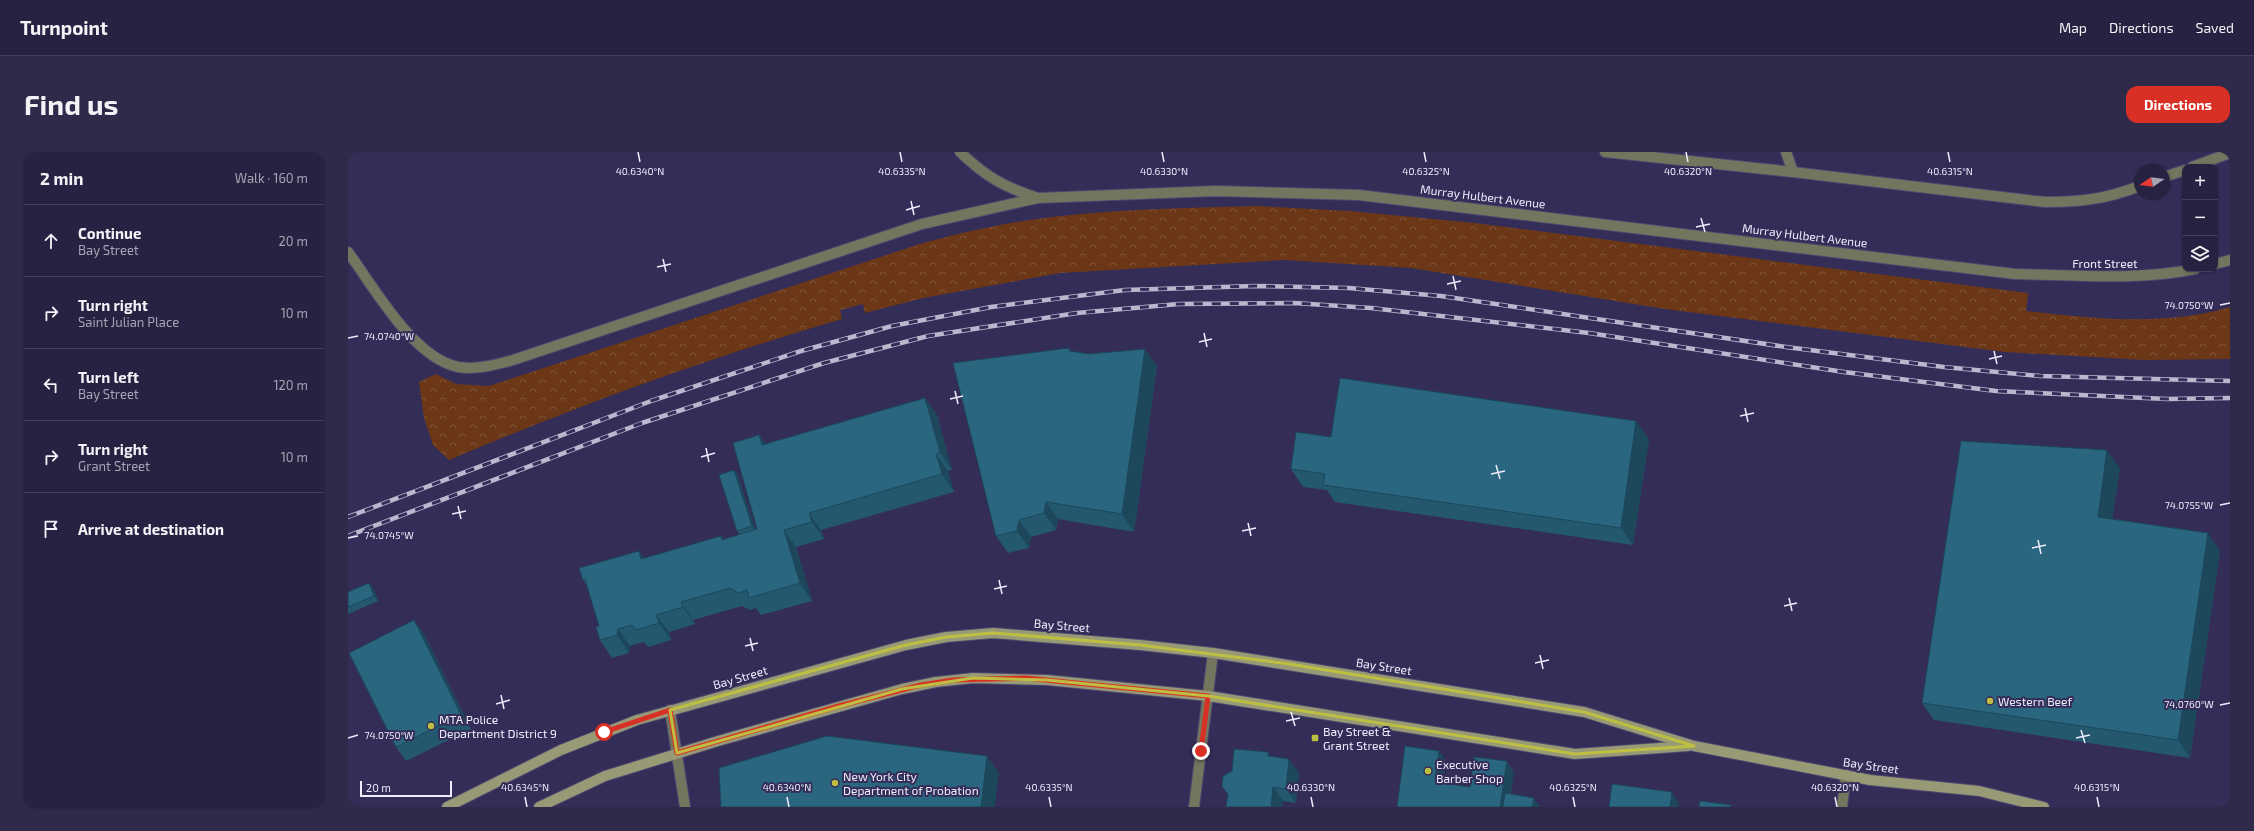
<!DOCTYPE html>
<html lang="en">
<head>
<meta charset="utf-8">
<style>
  body { margin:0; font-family:"Exo 2",sans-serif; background:#2f2a49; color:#f1f3f6 }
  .controls { position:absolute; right:12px; top:12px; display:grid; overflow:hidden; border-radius:8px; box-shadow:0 1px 3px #0004 }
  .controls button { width:36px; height:36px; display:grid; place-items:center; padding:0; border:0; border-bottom:1px solid #433f5b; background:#272242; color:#f1f3f6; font:20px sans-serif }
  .compass { position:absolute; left:1786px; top:12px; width:36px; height:36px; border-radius:50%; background:#272242; box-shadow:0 1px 3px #0004; rotate:257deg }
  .scale { position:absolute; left:12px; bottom:10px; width:92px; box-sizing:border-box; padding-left:4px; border:2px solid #eeedfd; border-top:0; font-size:11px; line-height:14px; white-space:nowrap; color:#eeedfd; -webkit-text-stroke:3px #342d58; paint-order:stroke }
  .stop { position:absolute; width:12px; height:12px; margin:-9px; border:3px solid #d93025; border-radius:50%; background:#fff }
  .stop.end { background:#d93025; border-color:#fff; box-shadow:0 1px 4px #0008 }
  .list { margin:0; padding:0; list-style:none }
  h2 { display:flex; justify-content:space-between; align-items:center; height:52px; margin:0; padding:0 16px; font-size:17px }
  h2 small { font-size:13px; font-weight:400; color:#a4a4b2 }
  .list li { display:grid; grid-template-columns:26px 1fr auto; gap:12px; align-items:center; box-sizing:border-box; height:72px; padding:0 16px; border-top:1px solid #433f5b }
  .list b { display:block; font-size:15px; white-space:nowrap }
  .list p { margin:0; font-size:13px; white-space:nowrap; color:#a4a4b2 }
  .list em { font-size:13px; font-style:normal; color:#a4a4b2 }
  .icon { flex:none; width:22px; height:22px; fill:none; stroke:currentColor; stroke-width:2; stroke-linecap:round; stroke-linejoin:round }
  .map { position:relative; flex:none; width:1882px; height:655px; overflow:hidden; border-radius:12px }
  header { display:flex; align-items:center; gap:24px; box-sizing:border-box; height:56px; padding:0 20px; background:#272242; border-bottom:1px solid #433f5b }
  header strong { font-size:19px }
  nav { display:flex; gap:22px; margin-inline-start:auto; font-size:14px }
  .intro { display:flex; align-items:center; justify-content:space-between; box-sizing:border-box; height:96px; padding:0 24px }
  h1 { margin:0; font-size:28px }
  .button { padding:10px 18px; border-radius:12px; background:#d93025; color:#fff; font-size:14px; font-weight:700 }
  main { display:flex; gap:24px; padding:0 24px }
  aside { flex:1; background:#272242; border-radius:12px; box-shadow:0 1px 3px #0004 }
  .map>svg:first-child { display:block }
  .forest { fill:url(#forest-crowns) }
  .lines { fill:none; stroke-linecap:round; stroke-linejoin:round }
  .service-casing { stroke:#4e486f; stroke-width:12 }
  .minor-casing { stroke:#4e486f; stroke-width:12 }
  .tertiary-casing { stroke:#4e486f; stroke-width:12 }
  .secondary-casing { stroke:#4e486f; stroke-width:12 }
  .service { stroke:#74755f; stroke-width:10 }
  .minor { stroke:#74755f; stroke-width:10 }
  .tertiary { stroke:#74755f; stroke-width:10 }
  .secondary { stroke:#989a76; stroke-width:10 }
  .rail-casing { stroke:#bab8cf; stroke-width:4.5 }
  .rail { stroke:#342d58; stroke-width:3; stroke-dasharray:9; stroke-linecap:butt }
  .wall { fill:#24586e }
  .shaded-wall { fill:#1d475a }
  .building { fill:#2a6680; stroke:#1d475a }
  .route { stroke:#d93025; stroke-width:5 }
  .marked { fill:none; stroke:#bebf42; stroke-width:3; stroke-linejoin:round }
  .ticks { fill:none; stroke:#eeedfd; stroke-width:1.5 }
  .poi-dot { fill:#bebf42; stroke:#342d58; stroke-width:1.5 }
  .labels { text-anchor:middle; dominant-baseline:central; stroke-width:4; stroke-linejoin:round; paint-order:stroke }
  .street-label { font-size:12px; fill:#eeedfd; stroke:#342d58 }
  .poi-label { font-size:12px; fill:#eeedfd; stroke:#342d58; text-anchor:start }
  .ticks-label { font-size:10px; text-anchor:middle; fill:#eeedfd; stroke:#342d58; stroke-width:4; stroke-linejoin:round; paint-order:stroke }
</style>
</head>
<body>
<header>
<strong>Turnpoint</strong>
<nav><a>Map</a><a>Directions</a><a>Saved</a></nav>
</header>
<div class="intro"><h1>Find us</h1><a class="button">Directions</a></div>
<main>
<aside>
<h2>2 min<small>Walk · 160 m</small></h2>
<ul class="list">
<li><svg class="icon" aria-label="ahead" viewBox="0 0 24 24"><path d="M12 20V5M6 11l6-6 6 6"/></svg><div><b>Continue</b><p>Bay Street</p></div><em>20 m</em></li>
<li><svg class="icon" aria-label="right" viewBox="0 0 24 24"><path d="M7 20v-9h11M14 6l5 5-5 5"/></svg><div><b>Turn right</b><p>Saint Julian Place</p></div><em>10 m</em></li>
<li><svg class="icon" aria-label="left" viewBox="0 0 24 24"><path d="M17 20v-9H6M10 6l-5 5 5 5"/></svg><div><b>Turn left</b><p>Bay Street</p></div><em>120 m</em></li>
<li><svg class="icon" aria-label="right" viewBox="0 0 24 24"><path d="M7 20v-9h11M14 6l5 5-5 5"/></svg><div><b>Turn right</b><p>Grant Street</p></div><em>10 m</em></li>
<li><svg class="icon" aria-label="arrive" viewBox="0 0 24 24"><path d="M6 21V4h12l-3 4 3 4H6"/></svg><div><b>Arrive at destination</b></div></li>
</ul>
</aside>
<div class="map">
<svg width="1882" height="655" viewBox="0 0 1882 655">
  <defs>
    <pattern id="forest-crowns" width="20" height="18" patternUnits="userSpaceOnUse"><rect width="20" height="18" fill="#6c3716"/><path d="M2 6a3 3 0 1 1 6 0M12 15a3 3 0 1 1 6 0" fill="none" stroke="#815439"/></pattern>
  </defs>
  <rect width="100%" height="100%" fill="#342d58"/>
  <path class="forest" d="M909,54L1002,59L1126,71L1680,141L1678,159C1745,166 1816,175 1882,155V207L1796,208L1657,200L1317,157L1063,116L937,108L712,121L575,146L517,161L515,152L492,158L494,167C360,206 229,254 101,308L85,293L76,266L71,230L88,222L108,232L141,234L575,91C610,82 646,73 682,68C757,57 834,56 909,54Z"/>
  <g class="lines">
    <defs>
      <g id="service">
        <path d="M1257,0L1445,20L1697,50C1733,50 1758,47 1792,34"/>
        <polyline points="1438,0 1445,20"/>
        <polyline points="1844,15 1882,1"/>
        <polyline points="1816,25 1837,18"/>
        <path d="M0,100C26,135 65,206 110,215C128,218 147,213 165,208L574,72L690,46"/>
      </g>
      <g id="minor">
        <path d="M612,0C638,25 656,35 690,46L867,39L1011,43L1667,122"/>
        <polyline points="322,558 337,655"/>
        <polyline points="846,655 865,501"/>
        <polyline points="1494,655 1498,623"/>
      </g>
      <g id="tertiary">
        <polyline points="1867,112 1882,108"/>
        <path d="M1667,122C1727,123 1788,129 1847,117"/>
      </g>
      <g id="secondary">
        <polyline points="99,655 213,598 289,568 558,493 598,485 645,481 792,493 865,501 1236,560 1346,594 1522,628 1631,639 1696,655"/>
        <polyline points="191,655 257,624 370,589 554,537 588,530 625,526 699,528 860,544 1227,602 1340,594"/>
      </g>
    </defs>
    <use href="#service" class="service-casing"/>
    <use href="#minor" class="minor-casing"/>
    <use href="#tertiary" class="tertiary-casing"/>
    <use href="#secondary" class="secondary-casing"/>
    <use href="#service" class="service"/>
    <use href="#minor" class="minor"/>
    <use href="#tertiary" class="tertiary"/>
    <use href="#secondary" class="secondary"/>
    <defs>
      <g id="rail">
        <polyline points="0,365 303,249 453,199 544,174 643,155 777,138 907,134 1001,136 1093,144 1438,195 1596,215 1692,224 1882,229"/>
        <polyline points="0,384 294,271 476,211 580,184 729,161 831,152 946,151 1023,156 1241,181 1496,220 1648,239 1819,247 1882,246"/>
      </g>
    </defs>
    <use href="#rail" class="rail-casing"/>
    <use href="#rail" class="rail"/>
  </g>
  <g class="wall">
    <polygon points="721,196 723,199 809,214 786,380 710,367 708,378 683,385 681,396 660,401 648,384"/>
    <polygon points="577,246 589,263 604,318 600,319 606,340 473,378 476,387 448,395 464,449 413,463 408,456 402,458 394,454 345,468 347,472 321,480 323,488 300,495 296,490 282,494 281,501 264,506 252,488 251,474 240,436 235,428 296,407 373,384 375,387 392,382 389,379 386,318 390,323 407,378 409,377 411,283 417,292"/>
    <polygon points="983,285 1301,287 1285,393 987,350 979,338 955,335 943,317"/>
    <polygon points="1772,316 1764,367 1872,399 1842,606 1586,568 1574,551"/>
    <polygon points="25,436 30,449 0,462 0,440"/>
    <polygon points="66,468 76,482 123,577 58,609 48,595"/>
    <polygon points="920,600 923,605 951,621 948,651 935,649 934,655 878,655 880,643"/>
  </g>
  <g class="shaded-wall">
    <polygon points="797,197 809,214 786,380 774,362"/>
    <polygon points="577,246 589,263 604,318 592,300"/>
    <polygon points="1288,269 1301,287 1285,393 1273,376"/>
    <polygon points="411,283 423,300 414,293"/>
    <polygon points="1759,298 1772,316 1762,382 1750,365"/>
    <polygon points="588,302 600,319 606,340 594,322"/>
    <polygon points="386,318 390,323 408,379 404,374"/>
    <polygon points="698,350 710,367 708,378 696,361"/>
    <polygon points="461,361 473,378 476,387 464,370"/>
    <polygon points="671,368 683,385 681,396 669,379"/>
    <polygon points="436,378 448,395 464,449 452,431"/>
    <polygon points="1860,381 1872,399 1842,606 1830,588"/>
    <polygon points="291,399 303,416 293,407"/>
    <polygon points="21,431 25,436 30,449 26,444"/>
    <polygon points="333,450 345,468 347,472 335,455"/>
    <polygon points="308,463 321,480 323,488 311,471"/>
    <polygon points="66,468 76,482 123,577 113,563"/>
    <polygon points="270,477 282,494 281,501 269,483"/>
    <polygon points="1091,599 1098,609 1094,640 1087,630"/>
    <polygon points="920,600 930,615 920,604"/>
    <polygon points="639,604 651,621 647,655 633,655"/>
    <polygon points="941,607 951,621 948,651 938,637"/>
    <polygon points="1159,609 1166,620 1161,655 1152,655"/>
    <polygon points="925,635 935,649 934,655 923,655"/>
    <polygon points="1324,640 1331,651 1330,655 1322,655"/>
    <polygon points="1186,646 1192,655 1184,655"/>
  </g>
  <g class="building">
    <polygon points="721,196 721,199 741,202 797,197 774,362 698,350 696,361 671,368 669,379 648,384 605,211"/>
    <polygon points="992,226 1288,269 1273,376 975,333 977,322 943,317 948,280 983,285"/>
    <polygon points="577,246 592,300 588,302 594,322 461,361 464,370 436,378 452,431 401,446 399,438 390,441 382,436 333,450 335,455 308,463 311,471 288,478 284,473 270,477 269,483 252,488 248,475 251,474 237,427 235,428 231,416 291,399 293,407 373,384 374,388 409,377 385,291 411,283 414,293"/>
    <polygon points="1613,289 1759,298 1750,365 1860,381 1830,588 1574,551"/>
    <polygon points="386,318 404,374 389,379 371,323"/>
    <polygon points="21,431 26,444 0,455 0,440"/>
    <polygon points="66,468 113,563 48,595 1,501"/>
    <polygon points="479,584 639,604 633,655 373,655 371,616"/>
    <polygon points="1057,594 1091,599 1087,630 1122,635 1126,605 1159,609 1152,655 1049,655"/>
    <polygon points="886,597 920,600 920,604 941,607 938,637 925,635 923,655 878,655 880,642 874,635 875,624 884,619"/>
    <polygon points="1264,632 1324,640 1322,655 1261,655"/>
    <polygon points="1157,641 1186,646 1184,655 1155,655"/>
    <polygon points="1352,649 1383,653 1382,655 1351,655"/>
  </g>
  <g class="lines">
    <polyline class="route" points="256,580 322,558 329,601 491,554 573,533 605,528 677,526 860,544 853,599"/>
  </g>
  <path class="marked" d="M645,481L792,493L941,512L1236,560L1346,594L1227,602L860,544L699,528L625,526L554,537L329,601L322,558L558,493L598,485Z"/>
  <path class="ticks" d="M290,0L292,10M552,0L554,10M814,0L816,10M1076,0L1078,10M1338,0L1340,10M1600,0L1602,10M563,49L566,63M558,58L572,54M1353,66L1357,80M1348,75L1362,72M315,107L318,120M309,115L323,112M1105,124L1108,138M1099,132L1113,129M1872,153L1882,151M856,181L859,195M0,186L10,184M851,190L864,187M1646,199L1649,212M1641,207L1654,204M607,239L610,252M602,247L615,244M1397,256L1400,270M1392,264L1406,261M358,296L361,310M353,305L367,301M1148,313L1152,327M1143,322L1157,319M1872,353L1882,351M110,354L113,367M104,362L118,359M900,371L903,384M894,379L908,376M0,386L10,384M1690,388L1693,402M1684,396L1698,393M651,428L654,442M646,437L659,434M1441,446L1444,459M1436,454L1449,451M402,486L405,499M397,494L410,491M1192,503L1195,517M1187,511L1201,508M153,543L156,557M148,552L162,548M1872,553L1882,551M943,560L947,574M938,569L952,566M1733,578L1737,591M0,586L10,583M1728,586L1742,583M177,645L179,655M439,645L441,655M701,645L703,655M963,645L965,655M1225,645L1227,655M1487,645L1489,655M1749,645L1751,655"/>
  <g class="poi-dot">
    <circle cx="1642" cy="549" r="4"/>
    <circle cx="83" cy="574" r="4"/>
    <rect x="963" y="582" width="8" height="8" rx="2"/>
    <circle cx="1080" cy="619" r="4"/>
    <circle cx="487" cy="631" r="4"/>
  </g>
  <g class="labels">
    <g class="street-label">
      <text transform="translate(1135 44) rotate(7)">Murray Hulbert Avenue</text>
      <text transform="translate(1457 83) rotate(7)">Murray Hulbert Avenue</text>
      <text x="1757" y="111">Front Street</text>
      <text transform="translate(714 473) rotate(5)">Bay Street</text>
      <text transform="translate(1036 514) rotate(9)">Bay Street</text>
      <text transform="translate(392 525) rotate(-16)">Bay Street</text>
      <text transform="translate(1523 613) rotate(8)">Bay Street</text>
    </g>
    <g class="poi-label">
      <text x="1650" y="549">Western Beef</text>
      <text x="91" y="567">MTA Police<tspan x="91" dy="14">Department District 9</tspan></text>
      <text x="975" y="579">Bay Street &amp;<tspan x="975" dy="14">Grant Street</tspan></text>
      <text x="1088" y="612">Executive<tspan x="1088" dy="14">Barber Shop</tspan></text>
      <text x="495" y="624">New York City<tspan x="495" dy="14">Department of Probation</tspan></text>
    </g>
  </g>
  <g class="ticks-label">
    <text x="292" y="23">40.6340°N</text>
    <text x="554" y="23">40.6335°N</text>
    <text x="816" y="23">40.6330°N</text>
    <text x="1078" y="23">40.6325°N</text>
    <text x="1340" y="23">40.6320°N</text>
    <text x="1602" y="23">40.6315°N</text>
    <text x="1841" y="157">74.0750°W</text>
    <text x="41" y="188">74.0740°W</text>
    <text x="1841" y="357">74.0755°W</text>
    <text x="41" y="387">74.0745°W</text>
    <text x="1841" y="556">74.0760°W</text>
    <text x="41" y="587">74.0750°W</text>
    <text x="177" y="639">40.6345°N</text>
    <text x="439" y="639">40.6340°N</text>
    <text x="701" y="639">40.6335°N</text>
    <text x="963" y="639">40.6330°N</text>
    <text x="1225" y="639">40.6325°N</text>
    <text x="1487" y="639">40.6320°N</text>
    <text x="1749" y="639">40.6315°N</text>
  </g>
</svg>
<div class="controls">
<button>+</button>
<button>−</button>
<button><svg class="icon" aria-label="layers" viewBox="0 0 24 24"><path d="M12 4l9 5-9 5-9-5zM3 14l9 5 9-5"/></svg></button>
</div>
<svg class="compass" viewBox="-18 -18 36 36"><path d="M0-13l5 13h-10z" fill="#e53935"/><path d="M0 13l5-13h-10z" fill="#a4a4b2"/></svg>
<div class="scale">20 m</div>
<div class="stop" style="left:256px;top:580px"></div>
<div class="stop end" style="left:853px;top:599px"></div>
</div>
</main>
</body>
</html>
